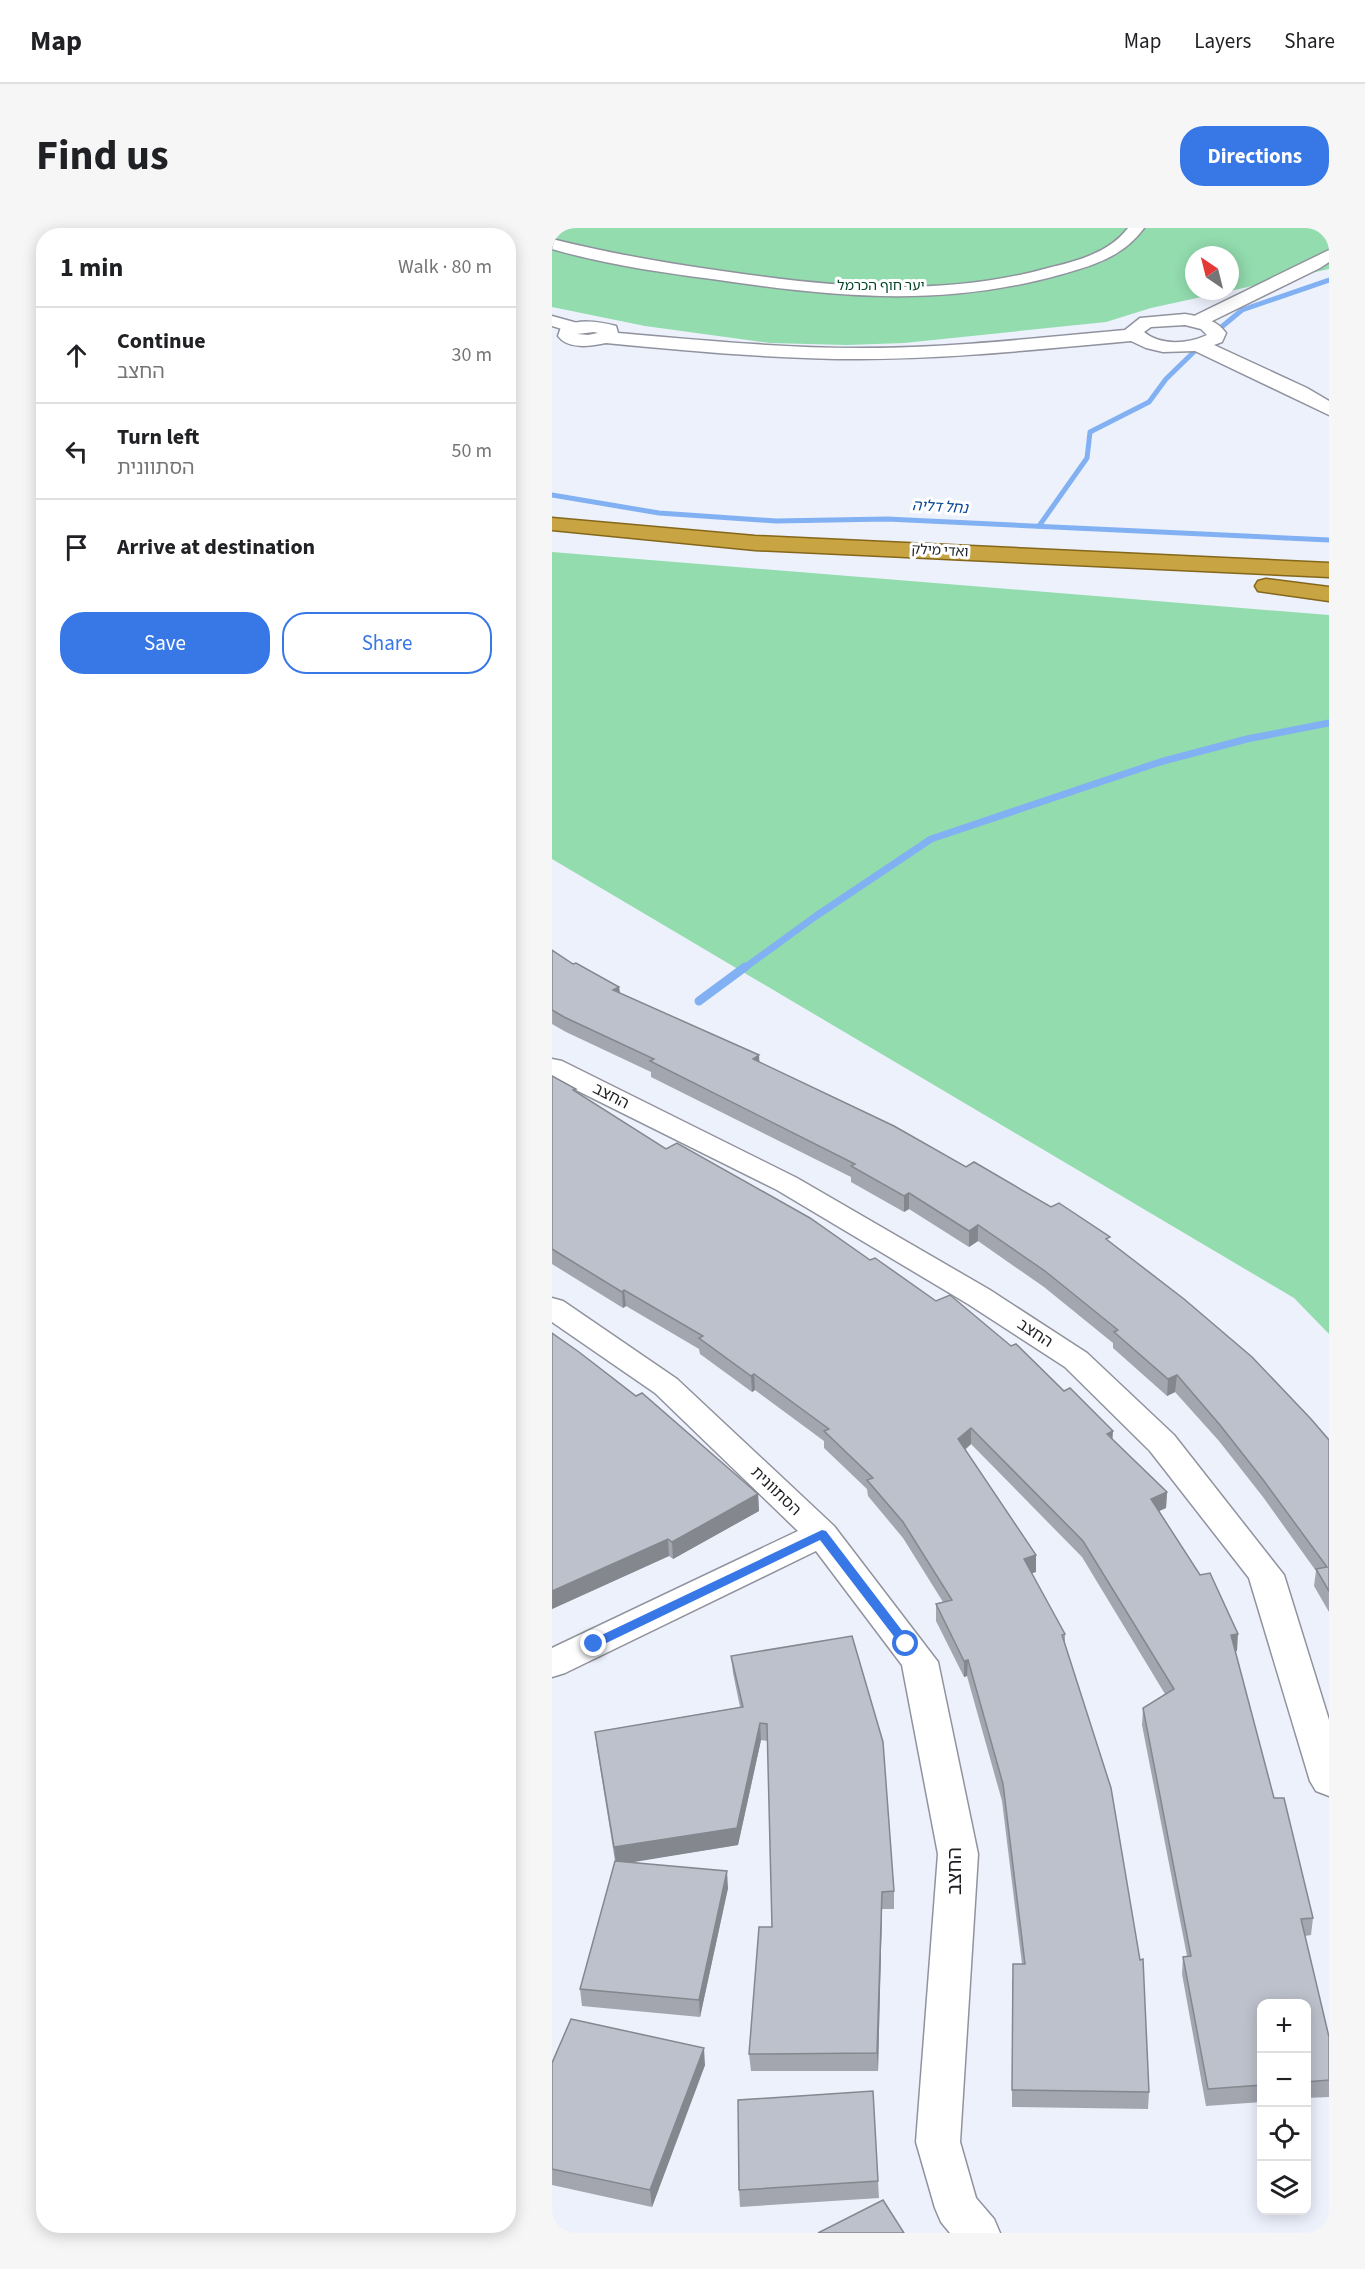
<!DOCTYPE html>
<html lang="en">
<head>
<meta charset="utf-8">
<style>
  body { margin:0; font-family:"Source Sans 3","Noto Sans Hebrew",sans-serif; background:#f6f6f6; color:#202124 }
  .controls { position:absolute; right:18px; bottom:18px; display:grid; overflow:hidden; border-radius:12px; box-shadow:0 3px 15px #0003 }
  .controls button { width:54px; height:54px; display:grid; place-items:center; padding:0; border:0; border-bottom:2px solid #e0e0e0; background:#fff; color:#202124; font:30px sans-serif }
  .compass { position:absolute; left:633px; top:18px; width:54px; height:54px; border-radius:50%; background:#fff; box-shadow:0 3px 15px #0003; rotate:325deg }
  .stop { position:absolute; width:18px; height:18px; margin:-14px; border:4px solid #3777e6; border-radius:50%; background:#fff }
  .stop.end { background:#3777e6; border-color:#fff; box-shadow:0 2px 6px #0008 }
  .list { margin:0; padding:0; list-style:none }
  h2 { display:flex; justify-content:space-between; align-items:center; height:78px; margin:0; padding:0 24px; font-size:26px }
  h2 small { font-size:20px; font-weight:400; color:#757577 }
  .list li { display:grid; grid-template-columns:39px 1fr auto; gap:18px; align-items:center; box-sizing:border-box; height:96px; padding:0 24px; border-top:2px solid #e0e0e0 }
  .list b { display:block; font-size:22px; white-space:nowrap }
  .list p { margin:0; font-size:20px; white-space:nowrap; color:#757577 }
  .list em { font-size:20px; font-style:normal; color:#757577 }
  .actions { display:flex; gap:12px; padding:18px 24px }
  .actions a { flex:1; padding:14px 0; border:2px solid #3777e6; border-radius:24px; text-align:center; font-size:21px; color:#3777e6 }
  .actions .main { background:#3777e6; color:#fff }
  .icon { flex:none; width:33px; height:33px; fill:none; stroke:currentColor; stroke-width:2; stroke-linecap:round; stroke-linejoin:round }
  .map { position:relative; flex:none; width:777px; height:2005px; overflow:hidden; border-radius:24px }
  header { display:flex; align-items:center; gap:36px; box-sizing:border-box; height:84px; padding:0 30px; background:#fff; border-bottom:2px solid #e0e0e0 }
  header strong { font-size:28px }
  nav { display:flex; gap:33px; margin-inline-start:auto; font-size:21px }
  .intro { display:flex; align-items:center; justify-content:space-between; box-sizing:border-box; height:144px; padding:0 36px }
  h1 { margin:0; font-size:42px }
  .button { padding:15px 27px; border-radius:24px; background:#3777e6; color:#fff; font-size:21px; font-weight:700 }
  main { display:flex; gap:36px; padding:0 36px }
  aside { flex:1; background:#fff; border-radius:24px; box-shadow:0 3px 15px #0003 }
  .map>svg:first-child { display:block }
  .green { fill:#92dcae }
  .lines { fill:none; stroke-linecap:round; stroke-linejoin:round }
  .stream-far2 { stroke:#82b1f3; stroke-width:5 }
  .stream-far1 { stroke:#82b1f3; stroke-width:7 }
  .stream { stroke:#82b1f3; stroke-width:9 }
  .minor-casing { stroke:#90939e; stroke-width:3 }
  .tertiary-casing { stroke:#90939e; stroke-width:3 }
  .trunk-casing { stroke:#84671a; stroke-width:3 }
  .minor { fill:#fff; fill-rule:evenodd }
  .tertiary { fill:#fff; fill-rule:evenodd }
  .trunk { fill:#c8a443; fill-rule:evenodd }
  .wall { fill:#a3a6af }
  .shaded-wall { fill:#84878e }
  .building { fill:#bdc1cb; stroke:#84878e; stroke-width:1.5 }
  .route { fill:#3777e6 }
  .labels { text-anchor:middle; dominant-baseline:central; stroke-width:6; stroke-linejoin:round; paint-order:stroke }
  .far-park-label { font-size:14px; fill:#034627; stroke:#fff }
  .far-street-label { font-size:14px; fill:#1f2024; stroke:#fff }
  .far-water-label { font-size:15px; font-style:italic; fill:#0b4a96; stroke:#fff }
  .street-label { font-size:16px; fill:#1f2024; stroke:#fff }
  .near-street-label { font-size:20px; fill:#1f2024; stroke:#fff }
</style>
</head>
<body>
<header>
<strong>Map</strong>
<nav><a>Map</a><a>Layers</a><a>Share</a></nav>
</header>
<div class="intro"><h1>Find us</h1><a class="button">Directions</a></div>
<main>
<aside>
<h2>1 min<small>Walk · 80 m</small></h2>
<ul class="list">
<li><svg class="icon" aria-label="ahead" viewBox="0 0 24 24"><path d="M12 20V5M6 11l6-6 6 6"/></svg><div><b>Continue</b><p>החצב</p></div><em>30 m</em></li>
<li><svg class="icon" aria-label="left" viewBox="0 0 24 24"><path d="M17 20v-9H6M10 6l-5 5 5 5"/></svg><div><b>Turn left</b><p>הסתוונית</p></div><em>50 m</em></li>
<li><svg class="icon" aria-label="arrive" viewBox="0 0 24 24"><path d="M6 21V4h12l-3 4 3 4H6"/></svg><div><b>Arrive at destination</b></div></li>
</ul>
<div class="actions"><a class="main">Save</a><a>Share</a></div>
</aside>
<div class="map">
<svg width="777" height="2005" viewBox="0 0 777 2005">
  <rect width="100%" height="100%" fill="#edf1fc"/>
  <g class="green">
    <polygon points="0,0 777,0 777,41 678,63 678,27 642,27 642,63 677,63 599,80 554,94 352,115 295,117 218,115 93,98 0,79"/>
    <polygon points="0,324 777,387 777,1106 742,1070 0,631"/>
  </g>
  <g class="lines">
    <g class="stream-far2">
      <polyline points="661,106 690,82 777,52"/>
      <polyline points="0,267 107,285 224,293 335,291 777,312"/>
      <polyline points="487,298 535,230 538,204 597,174 614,151 651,115"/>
    </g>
    <polyline class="stream-far1" points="191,741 264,688 379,611 608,534 695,511 777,495"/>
    <polyline class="stream" points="147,773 193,739"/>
    <defs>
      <g id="minor">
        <path d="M576,0H592C571,29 540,38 507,47C389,80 279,69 160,51C106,44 52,36 0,21V11C56,25 113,35 170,43C279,59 389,70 496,40C525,33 557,25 576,0Z"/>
        <polygon points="777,22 777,34 768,40 652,97 640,97 638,93 640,89"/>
        <polygon points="0,88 29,96 31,100 23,105 0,98"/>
        <polygon points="0,831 10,833 245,950 438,1062 535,1125 622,1207 732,1347 777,1492 777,1568 764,1563 758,1553 697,1350 598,1223 513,1139 416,1076 225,962 0,850"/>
        <polygon points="0,1070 11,1073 125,1151 282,1298 386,1434 426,1626 408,1914 424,1970 442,1991 448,2005 398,2005 389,1994 383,1980 364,1914 386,1626 350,1437 264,1323 13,1445 0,1449 0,1420 246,1303 103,1165 0,1094"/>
      </g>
      <path id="tertiary" d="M633,86C649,89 664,91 674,105L670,114L662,117L755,160L777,173V187L643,123L611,124L594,120L579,113C489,121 398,131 308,131C223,131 138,123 54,115C39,118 16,122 6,108L9,99C28,91 44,93 64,98L66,105C147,112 227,120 308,120C397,120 485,110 573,102L588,90ZM633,97L649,101L655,107C636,116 608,118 592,104L599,99ZM42,104L46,105L36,107L25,106Z"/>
      <g id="trunk">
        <polygon points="0,290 203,308 777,335 777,349 203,322 0,302"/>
        <polygon points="714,351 777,359 777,373 706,363 703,358 706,353"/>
      </g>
    </defs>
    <use href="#minor" class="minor-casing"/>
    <use href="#tertiary" class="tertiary-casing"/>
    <use href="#trunk" class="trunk-casing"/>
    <use href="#minor" class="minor"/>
    <use href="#tertiary" class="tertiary"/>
    <use href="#trunk" class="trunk"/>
  </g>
  <g class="wall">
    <polygon points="0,722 21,736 67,759 68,765 208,834 414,939 558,1014 777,1212 777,1384 762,1358 764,1343 711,1269 667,1213 623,1164 615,1168 561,1120 561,1115 492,1059 426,1013 417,1019 357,981 352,984 299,954 299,949 99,849 99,844 14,804 0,796"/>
    <polygon points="0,848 24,861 24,864 560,1211 615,1264 614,1280 607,1283 685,1423 683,1423 722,1570 761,1690 759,1707 753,1708 777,1809 777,1869 754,1870 754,1776 710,1776 710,1874 654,1878 630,1746 631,1729 635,1728 590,1497 591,1480 613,1466 530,1329 419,1216 413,1222 484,1327 484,1344 479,1345 513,1406 513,1415 597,1864 596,1881 460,1879 460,1753 470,1736 450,1573 415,1448 412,1449 384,1393 384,1376 391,1374 351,1310 316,1268 315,1261 272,1220 272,1213 203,1162 200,1164 148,1126 147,1121 74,1078 71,1080 0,1036"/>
    <polygon points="0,1105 206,1266 207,1283 121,1331 117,1328 0,1381"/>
    <polygon points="179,1428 342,1663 342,1681 330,1681 326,1843 199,1843 197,1826 220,1699 216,1513 209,1512 186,1617 77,1634 176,1660 148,1789 30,1778 28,1761 63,1633 45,1521 43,1504 188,1479 181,1445"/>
    <polygon points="0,1835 153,1837 100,1979 0,1957"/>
    <polygon points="326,1953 327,1970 188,1979 187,1962"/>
  </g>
  <g class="shaded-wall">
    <polygon points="67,759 69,774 61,762"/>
    <polygon points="207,827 208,842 201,831"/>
    <polygon points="357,965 357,981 352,984 352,968"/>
    <polygon points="426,997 426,1013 417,1019 417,1003"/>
    <polygon points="72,1062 74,1078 71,1080 70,1064"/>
    <polygon points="202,1146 203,1162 200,1164 199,1148"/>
    <polygon points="625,1147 623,1164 615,1168 616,1151"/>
    <polygon points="419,1200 419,1216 406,1227 406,1211"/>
    <polygon points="561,1203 560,1220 555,1206"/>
    <polygon points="615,1264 614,1280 598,1287 599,1271"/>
    <polygon points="206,1266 207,1283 121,1331 120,1314"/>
    <polygon points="116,1311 117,1328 0,1381 0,1363"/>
    <polygon points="484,1327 484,1344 471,1348 472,1331"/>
    <polygon points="686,1406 685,1423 678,1424 679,1407"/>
    <polygon points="416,1432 415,1448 412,1449 412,1433"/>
    <polygon points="208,1495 209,1512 186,1617 64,1637 62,1619"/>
    <polygon points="175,1643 176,1660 148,1789 147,1772"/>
    <polygon points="330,1664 330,1681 326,1843 325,1825"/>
    <polygon points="152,1820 153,1837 100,1979 98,1962"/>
  </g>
  <g class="building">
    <polygon points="0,722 21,736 24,735 67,759 61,762 207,827 201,831 342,898 414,939 422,934 499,979 507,975 558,1009 554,1011 632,1071 700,1129 759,1191 777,1212 777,1363 764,1341 775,1339 712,1253 668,1197 625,1147 616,1151 562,1104 566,1102 493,1043 426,997 417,1003 357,965 352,968 299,938 303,936 98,833 102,831 12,789 0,782"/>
    <polygon points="0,848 24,861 21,862 114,921 125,915 258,990 318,1032 323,1030 384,1073 398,1067 459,1118 464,1116 512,1163 518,1160 561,1203 555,1206 615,1264 599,1271 648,1347 658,1345 686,1406 679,1407 722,1570 732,1570 761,1690 749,1691 777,1809 777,1852 754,1854 754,1776 710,1776 710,1857 656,1861 631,1729 639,1728 591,1480 622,1461 531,1313 419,1200 406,1211 484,1327 472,1331 513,1406 510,1407 559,1560 588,1732 591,1731 597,1864 460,1862 461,1736 473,1736 451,1556 416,1432 412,1433 384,1376 400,1372 351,1294 315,1252 321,1250 272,1203 277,1201 202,1146 199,1148 147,1110 151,1108 72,1062 70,1064 0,1021"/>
    <polygon points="0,1105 27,1124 84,1168 90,1165 206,1266 120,1314 116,1311 0,1363"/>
    <polygon points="300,1408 331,1514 342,1663 330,1664 325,1825 197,1826 207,1699 220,1699 215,1496 208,1495 185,1600 62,1619 43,1504 191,1479 179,1428"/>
    <polygon points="63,1633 175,1643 147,1772 28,1761"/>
    <polygon points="19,1791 152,1820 98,1962 0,1941 0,1835"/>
    <polygon points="321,1863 326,1953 187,1962 186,1872"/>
    <polygon points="331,1972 352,2005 266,2005"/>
  </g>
  <polygon class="route" points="270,1302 274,1303 358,1413 358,1419 350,1419 268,1312 46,1419 37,1419 36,1416 37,1413"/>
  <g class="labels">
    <g class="far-park-label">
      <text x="329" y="58">יער חוף הכרמל</text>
    </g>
    <g class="far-street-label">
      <text transform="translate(388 323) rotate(3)">ואדי מילק</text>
    </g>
    <g class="far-water-label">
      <text transform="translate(388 279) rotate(3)">נחל דליה</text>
    </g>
    <g class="street-label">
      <text transform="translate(59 868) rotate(27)">החצב</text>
      <text transform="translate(483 1105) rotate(33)">החצב</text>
      <text transform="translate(224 1263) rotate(44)">הסתוונית</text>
    </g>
    <g class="near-street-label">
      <text transform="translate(403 1643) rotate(-90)">החצב</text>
    </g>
  </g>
</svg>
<div class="controls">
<button>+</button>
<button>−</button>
<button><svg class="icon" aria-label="locate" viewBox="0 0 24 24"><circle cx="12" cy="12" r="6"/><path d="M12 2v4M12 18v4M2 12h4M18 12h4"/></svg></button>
<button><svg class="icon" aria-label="layers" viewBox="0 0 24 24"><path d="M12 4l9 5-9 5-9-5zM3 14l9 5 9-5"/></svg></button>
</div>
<svg class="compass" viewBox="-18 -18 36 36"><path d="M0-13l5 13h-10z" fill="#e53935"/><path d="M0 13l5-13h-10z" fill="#757577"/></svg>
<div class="stop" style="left:354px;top:1416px"></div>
<div class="stop end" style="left:42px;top:1416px"></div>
</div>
</main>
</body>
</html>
